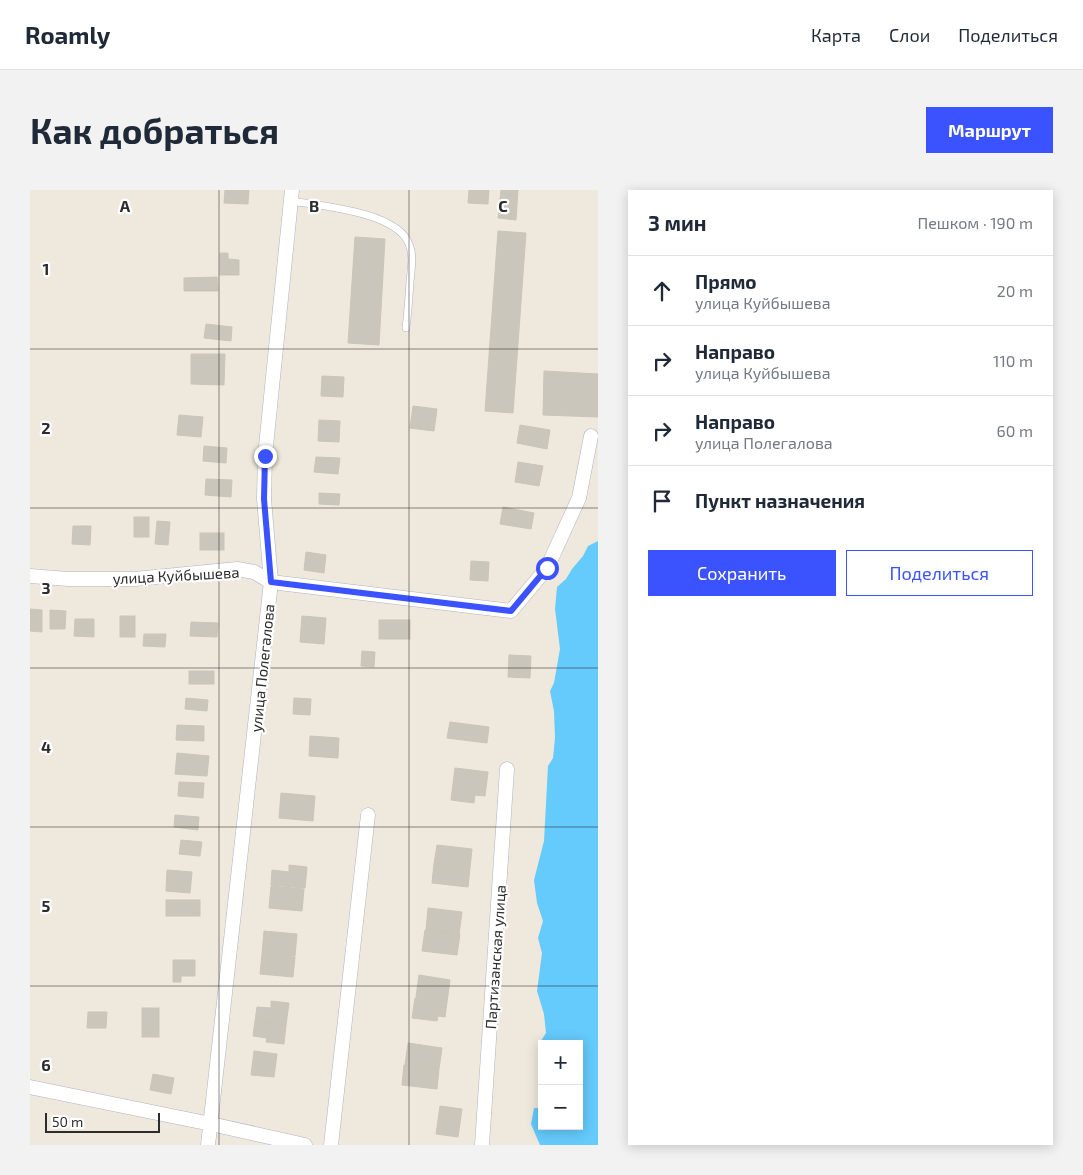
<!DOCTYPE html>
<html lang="ru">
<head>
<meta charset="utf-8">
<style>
  body { margin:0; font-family:"Exo 2",sans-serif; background:#f2f2f3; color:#1f2937 }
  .controls { position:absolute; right:15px; bottom:15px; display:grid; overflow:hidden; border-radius:0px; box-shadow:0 2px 12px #0003 }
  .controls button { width:45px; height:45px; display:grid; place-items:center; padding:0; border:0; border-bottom:1px solid #e0e1e3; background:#fff; color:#1f2937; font:25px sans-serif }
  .scale { position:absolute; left:15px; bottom:12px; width:115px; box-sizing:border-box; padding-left:5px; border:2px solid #2c2c2c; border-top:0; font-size:14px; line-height:18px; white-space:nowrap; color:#2c2c2c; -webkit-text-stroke:4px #fff; paint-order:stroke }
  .stop { position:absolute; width:15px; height:15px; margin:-11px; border:4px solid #3a52ff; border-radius:50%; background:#fff }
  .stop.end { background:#3a52ff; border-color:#fff; box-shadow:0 1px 5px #0008 }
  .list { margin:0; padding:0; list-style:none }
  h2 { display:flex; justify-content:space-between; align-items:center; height:65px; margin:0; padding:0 20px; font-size:21px }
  h2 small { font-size:16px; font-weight:400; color:#747a83 }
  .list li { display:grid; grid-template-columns:32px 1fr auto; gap:15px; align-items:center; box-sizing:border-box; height:70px; padding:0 20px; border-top:1px solid #e0e1e3 }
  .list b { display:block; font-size:19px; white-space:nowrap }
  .list p { margin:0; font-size:16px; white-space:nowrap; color:#747a83 }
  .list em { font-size:16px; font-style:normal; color:#747a83 }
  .actions { display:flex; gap:10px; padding:15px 20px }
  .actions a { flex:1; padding:11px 0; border:1px solid #3a52ff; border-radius:0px; text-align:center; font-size:18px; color:#3a52ff }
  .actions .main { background:#3a52ff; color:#fff }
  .icon { flex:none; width:28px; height:28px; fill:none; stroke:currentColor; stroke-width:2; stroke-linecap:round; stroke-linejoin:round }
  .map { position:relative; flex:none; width:568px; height:955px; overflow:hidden; border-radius:0px }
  header { display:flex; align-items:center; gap:30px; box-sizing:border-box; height:70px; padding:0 25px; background:#fff; border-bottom:1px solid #e0e1e3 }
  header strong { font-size:24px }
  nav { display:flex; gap:28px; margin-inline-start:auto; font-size:18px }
  .intro { display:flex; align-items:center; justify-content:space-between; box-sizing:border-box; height:120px; padding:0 30px }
  h1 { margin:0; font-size:35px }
  .button { padding:12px 22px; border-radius:0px; background:#3a52ff; color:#fff; font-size:18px; font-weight:700 }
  main { display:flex; gap:30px; padding:0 30px }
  aside { flex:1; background:#fff; border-radius:0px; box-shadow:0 2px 12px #0003 }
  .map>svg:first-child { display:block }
  .water { fill:#65cafc }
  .building { fill:#cac6bb; stroke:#cbc5b6 }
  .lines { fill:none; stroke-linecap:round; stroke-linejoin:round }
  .lane-casing { stroke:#b1b2c1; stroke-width:8 }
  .street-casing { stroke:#b1b2c1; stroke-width:15 }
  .lane { stroke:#fff; stroke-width:7 }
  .street { stroke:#fff; stroke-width:14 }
  .route { stroke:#3a52ff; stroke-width:6 }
  .grid { fill:none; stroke:#2c2c2c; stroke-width:1; stroke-opacity:0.55 }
  .labels { text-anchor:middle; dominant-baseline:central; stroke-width:4.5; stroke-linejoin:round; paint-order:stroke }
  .street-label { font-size:15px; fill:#2c2c2c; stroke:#fff }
  .grid-label { font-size:16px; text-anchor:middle; font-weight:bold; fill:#2c2c2c; stroke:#fff; stroke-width:4.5; stroke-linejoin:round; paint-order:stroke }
</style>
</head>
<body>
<header>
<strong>Roamly</strong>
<nav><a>Карта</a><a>Слои</a><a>Поделиться</a></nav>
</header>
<div class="intro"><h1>Как добраться</h1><a class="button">Маршрут</a></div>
<main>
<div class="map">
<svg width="568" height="955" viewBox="0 0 568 955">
  <rect width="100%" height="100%" fill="#efe8dd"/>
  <polygon class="water" points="568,351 568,955 510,955 501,934 504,918 512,918 512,936 549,936 549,854 512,854 512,862 509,854 516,843 514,824 507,801 512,763 508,748 513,731 507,713 504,690 514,651 518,576 523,568 525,548 524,521 520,501 524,493 530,459 525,419 527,397 536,389 542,379 553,366 558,356"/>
  <g class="building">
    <polygon points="195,0 219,0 218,14 194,13"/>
    <polygon points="439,0 459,0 458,14 438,13"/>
    <polygon points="471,0 488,0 486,30 468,28"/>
    <polygon points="468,41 496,43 483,223 455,221"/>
    <polygon points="325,47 355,49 349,155 318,153"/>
    <polygon points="190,63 198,63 198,69 209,70 209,85 190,85"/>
    <polygon points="187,87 188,101 154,101 154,88"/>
    <polygon points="176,134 202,137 201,151 174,148"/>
    <polygon points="161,164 195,164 194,195 161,194"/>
    <polygon points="514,181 568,184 568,227 513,225"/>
    <polygon points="292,186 314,187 313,207 291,206"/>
    <polygon points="383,216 407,219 404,241 380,238"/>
    <polygon points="149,225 173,227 171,247 147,245"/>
    <polygon points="289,230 310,231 309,252 288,251"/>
    <polygon points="490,235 520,240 517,259 487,253"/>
    <polygon points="174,256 197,258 196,273 173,271"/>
    <polygon points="286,267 310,268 308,284 284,282"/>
    <polygon points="488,272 513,276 509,296 485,292"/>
    <polygon points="176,289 202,290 201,307 175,305"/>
    <polygon points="289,303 310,304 309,315 289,314"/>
    <polygon points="473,317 504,323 501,339 470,334"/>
    <rect x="104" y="327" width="15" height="20"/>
    <polygon points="127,331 140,332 138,355 125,354"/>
    <polygon points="43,336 61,336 60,355 42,354"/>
    <rect x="170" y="343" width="24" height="17"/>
    <polygon points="276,362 296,365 294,383 274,380"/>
    <polygon points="441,371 459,372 458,391 440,390"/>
    <polygon points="0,419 12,420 12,442 0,441"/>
    <polygon points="20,420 36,421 35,439 20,439"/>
    <rect x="90" y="426" width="15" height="21"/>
    <polygon points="272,426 296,428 294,454 270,452"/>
    <polygon points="45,429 64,429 64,447 44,446"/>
    <rect x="349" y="430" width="31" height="19"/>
    <polygon points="161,432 188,433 187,447 160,446"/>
    <polygon points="114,444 136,444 135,457 113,456"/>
    <polygon points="332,461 345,462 344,477 331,476"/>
    <polygon points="479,465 501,466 500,488 478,487"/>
    <rect x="159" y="481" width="25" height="13"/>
    <polygon points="156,508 178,510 177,521 155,519"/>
    <polygon points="264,508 281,509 280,525 263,524"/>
    <polygon points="420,532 459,537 457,553 417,548"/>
    <polygon points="147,535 174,536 174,551 146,550"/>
    <polygon points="280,546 309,548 308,568 279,566"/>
    <polygon points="147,563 179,566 177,586 145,584"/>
    <polygon points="425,578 458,582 455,606 445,605 444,613 421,610"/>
    <polygon points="149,592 174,593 173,608 148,606"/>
    <polygon points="251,603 285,606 283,631 249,628"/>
    <polygon points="145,625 169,627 168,640 144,637"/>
    <polygon points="151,650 172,652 170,666 149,664"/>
    <polygon points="407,655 442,659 440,678 404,674"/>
    <polygon points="404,674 440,678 438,697 402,693"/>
    <polygon points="259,675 277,677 275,698 241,695 242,680 259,682"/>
    <polygon points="137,680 162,682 160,703 136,701"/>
    <polygon points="241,696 274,699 272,721 239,718"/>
    <rect x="136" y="710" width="34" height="16"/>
    <polygon points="398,718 432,722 429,744 396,740"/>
    <polygon points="395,740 430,744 427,765 392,761"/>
    <polygon points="234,741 267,744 265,766 232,764"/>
    <polygon points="232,764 265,767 263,787 230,784"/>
    <polygon points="143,770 165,770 165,786 151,786 151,792 143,792"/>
    <polygon points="389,785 420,790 417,812 386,807"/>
    <polygon points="385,808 417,812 415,827 408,826 407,831 382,828"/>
    <polygon points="241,811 259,813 256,835 225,831 227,817 241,818"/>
    <rect x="112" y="818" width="17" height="29"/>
    <polygon points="58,822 77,822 76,838 57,838"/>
    <polygon points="225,831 256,835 254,854 236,852 237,848 223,846"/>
    <polygon points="378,853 412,858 409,879 375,875"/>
    <polygon points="224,861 247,864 244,887 221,885"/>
    <polygon points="374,875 409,879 407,899 372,895"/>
    <polygon points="123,884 144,888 141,904 120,900"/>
    <polygon points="410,916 432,919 428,947 406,944"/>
  </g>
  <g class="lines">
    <defs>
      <path id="lane" d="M261,11C292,16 367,22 379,54C384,65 381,80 380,92C379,107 378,122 376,138"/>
      <g id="street">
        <polyline points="0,386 38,389 105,389 207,379 224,382 241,392 481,421 517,378 549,308 561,246"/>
        <polyline points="0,897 181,934 275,955"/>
        <polyline points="178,955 241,392 234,309 235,266 262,0"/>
        <polyline points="301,955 338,625"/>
        <polyline points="452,955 477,579"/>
      </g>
    </defs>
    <use href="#lane" class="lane-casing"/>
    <use href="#street" class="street-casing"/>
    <use href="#lane" class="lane"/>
    <use href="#street" class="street"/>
  </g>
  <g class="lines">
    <polyline class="route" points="235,266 234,309 241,392 481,421 517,378"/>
  </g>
  <path class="grid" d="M189,0V955M379,0V955M0,159H568M0,318H568M0,478H568M0,637H568M0,796H568"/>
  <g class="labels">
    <g class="street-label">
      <text transform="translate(146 385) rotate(-3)">улица Куйбышева</text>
      <text transform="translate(232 478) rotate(-84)">улица Полегалова</text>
      <text transform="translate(465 767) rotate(-86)">Партизанская улица</text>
    </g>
  </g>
  <g class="grid-label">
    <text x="95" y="22">A</text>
    <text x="284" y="22">B</text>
    <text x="473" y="22">C</text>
    <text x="16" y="85">1</text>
    <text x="16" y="244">2</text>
    <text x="16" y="404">3</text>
    <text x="16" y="563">4</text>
    <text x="16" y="722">5</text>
    <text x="16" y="881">6</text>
  </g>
</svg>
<div class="controls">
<button>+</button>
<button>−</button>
</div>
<div class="scale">50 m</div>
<div class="stop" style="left:517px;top:378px"></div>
<div class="stop end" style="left:235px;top:266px"></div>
</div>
<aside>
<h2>3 мин<small>Пешком · 190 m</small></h2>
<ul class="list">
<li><svg class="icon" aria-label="ahead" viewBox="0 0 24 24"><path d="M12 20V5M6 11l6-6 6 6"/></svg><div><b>Прямо</b><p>улица Куйбышева</p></div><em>20 m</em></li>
<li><svg class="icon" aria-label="right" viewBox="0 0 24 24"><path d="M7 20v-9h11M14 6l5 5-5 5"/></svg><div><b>Направо</b><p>улица Куйбышева</p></div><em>110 m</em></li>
<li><svg class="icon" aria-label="right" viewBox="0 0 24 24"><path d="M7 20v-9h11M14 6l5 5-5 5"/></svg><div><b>Направо</b><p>улица Полегалова</p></div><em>60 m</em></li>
<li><svg class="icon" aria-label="arrive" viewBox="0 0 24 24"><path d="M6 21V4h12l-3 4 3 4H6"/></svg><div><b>Пункт назначения</b></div></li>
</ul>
<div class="actions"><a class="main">Сохранить</a><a>Поделиться</a></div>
</aside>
</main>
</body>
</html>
